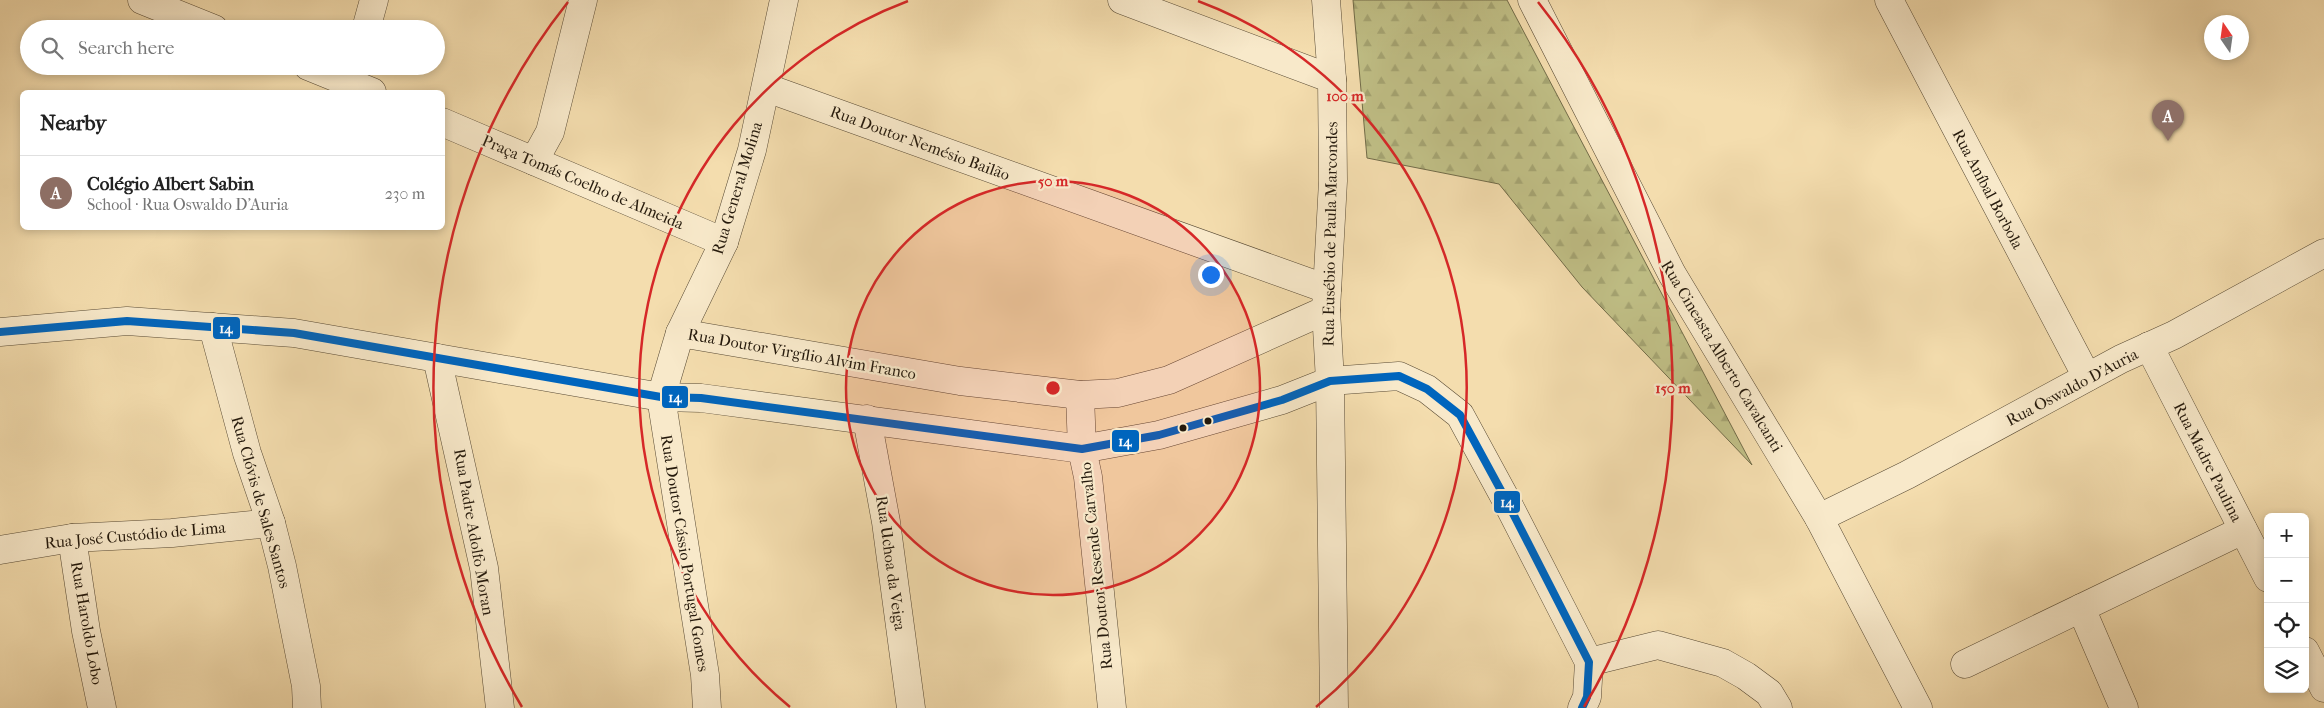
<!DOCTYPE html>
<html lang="en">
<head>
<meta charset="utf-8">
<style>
  body { margin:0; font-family:"IM FELL French Canon",serif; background:#f2f2f2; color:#222 }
  .controls { position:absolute; right:15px; bottom:15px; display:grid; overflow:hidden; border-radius:8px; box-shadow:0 2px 8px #0003 }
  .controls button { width:45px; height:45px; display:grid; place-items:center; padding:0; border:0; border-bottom:1px solid #e0e0e0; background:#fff; color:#222; font:25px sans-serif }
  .compass { position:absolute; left:2204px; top:15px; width:45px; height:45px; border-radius:50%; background:#fff; box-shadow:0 2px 8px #0003; rotate:347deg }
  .you { position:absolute; left:1210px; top:274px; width:18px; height:18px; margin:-12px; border:4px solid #fff; border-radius:50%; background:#1a73e8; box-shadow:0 0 0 8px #1a73e833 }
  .badge { display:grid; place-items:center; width:32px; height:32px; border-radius:50%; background:#1a73e8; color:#fff; font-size:16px; font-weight:700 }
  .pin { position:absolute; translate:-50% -41px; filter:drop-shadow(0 1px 2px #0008) }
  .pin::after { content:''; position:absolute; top:26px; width:18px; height:15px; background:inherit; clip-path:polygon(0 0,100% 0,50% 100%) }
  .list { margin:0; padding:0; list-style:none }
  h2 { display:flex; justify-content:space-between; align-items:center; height:65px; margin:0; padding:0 20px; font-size:21px }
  h2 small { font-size:16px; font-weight:400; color:#767676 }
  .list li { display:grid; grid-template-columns:32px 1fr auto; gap:15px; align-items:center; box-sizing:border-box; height:75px; padding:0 20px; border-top:1px solid #e0e0e0 }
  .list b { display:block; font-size:19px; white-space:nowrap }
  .list p { margin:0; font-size:16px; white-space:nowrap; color:#767676 }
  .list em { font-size:16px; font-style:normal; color:#767676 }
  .icon { flex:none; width:28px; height:28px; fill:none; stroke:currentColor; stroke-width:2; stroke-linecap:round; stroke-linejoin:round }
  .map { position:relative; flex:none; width:2324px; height:708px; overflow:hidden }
  .search { position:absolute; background:#fff; box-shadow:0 2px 8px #0003; left:20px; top:20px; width:425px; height:55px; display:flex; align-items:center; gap:12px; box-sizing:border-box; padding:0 18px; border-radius:28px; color:#767676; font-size:19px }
  .panel { position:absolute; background:#fff; box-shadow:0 2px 8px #0003; left:20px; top:90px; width:425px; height:140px; border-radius:8px }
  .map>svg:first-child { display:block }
  .forest { fill:url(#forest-firs); stroke:#726c49 }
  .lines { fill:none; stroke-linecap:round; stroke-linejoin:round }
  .minor-casing { stroke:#584a34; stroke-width:29 }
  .minor { stroke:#f8e9ca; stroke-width:28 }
  .bus-1-casing { stroke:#f8e9ca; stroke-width:11 }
  .bus-1 { stroke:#0065bd; stroke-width:8 }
  .ring { fill:none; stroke:#d62828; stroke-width:2.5 }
  .bus-dot { fill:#24190c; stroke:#f8e9ca; stroke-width:2 }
  .labels { text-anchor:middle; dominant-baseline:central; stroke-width:4.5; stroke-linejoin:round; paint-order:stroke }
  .street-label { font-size:16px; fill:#24190c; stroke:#f8e9ca }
  .centre { fill:#d62828; stroke:#f8e9ca; stroke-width:2.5 }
  .ring-label { font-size:15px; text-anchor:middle; font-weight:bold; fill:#d62828; stroke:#f8e9ca; stroke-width:4.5; stroke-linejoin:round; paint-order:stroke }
  .line-badge { stroke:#f8e9ca; stroke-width:2 }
  .badge-label { font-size:14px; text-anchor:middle; font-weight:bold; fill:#fff }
</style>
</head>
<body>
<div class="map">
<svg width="2324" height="708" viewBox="0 0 2324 708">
  <defs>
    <pattern id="forest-firs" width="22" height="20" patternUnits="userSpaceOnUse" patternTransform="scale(1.25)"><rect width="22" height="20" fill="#c0bf86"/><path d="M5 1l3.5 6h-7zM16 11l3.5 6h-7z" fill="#a5a472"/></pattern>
  </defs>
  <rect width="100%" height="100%" fill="#f4ddae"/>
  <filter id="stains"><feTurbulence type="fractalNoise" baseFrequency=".004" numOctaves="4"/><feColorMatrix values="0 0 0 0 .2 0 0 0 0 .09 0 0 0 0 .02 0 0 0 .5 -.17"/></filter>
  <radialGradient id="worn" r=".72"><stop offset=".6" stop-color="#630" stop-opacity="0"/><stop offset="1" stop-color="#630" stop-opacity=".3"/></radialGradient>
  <polygon class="forest" points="1353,0 1507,0 1752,465 1582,287 1499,184 1367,158"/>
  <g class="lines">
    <defs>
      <g id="minor">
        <polyline points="142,0 214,29"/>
        <polyline points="1122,0 1332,79"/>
        <polyline points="1326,0 1332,79 1333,181 1326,310 1330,381 1334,708"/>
        <polyline points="1532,0 1672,274 1819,518 1918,708"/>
        <polyline points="1889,0 2087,377"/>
        <polyline points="366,29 374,0"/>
        <polyline points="308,66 372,92"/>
        <polyline points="767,88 1327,289"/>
        <polyline points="442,122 724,242"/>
        <polyline points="534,161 550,132 583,0"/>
        <polyline points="213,327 247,453 271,523 282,566 306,686 307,708"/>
        <polyline points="0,332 127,321 294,333 661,397 701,398 1082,449 1159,435 1282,400 1330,381 1399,376 1427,389 1460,415 1504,496 1589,662 1587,697 1582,708"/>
        <polyline points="680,333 960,381 1080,395 1118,393 1169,380 1326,310"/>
        <polyline points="2149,346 2268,578"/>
        <polyline points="437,358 484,568 500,708"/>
        <polyline points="1080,395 1082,449 1088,477 1112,708"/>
        <polyline points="867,419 886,522 911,708"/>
        <polyline points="1819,518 1907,475 2121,359 2174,335 2324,253"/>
        <polyline points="72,538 86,631 102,708"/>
        <polyline points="0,550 72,538 172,533 271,523"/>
        <polyline points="2081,608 2124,708"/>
        <polyline points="2305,651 2324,688"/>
        <polyline points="1589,662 1658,645 1723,663 1746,676 1769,693 1778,708"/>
        <polyline points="1965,664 2243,530"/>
        <polyline points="707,708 705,675 661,397 680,333 724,242 752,150 784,0"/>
      </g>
    </defs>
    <use href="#minor" class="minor-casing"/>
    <use href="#minor" class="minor"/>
    <defs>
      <polyline id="bus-1" points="0,332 127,321 294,333 661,397 701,398 1082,449 1159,435 1282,400 1330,381 1399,376 1427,389 1460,415 1504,496 1589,662 1587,697 1582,708"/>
    </defs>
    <use href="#bus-1" class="bus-1-casing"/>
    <use href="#bus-1" class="bus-1"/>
  </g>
  <circle cx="1053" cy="388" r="207" fill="#d62828" fill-opacity=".12"/>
  <g class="ring">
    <circle cx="1053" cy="388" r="207"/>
    <path d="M790 707A413 413 0 0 1 908 1M1198 1A413 413 0 0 1 1316 707"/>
    <path d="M522 707A620 620 0 0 1 568 2M1538 2A620 620 0 0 1 1584 707"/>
  </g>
  <g class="bus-dot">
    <circle cx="1208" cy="421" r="4.5"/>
    <circle cx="1183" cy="428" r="4.5"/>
  </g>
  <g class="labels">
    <g class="street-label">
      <text transform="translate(920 143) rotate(20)">Rua Doutor Nemésio Bailão</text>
      <text transform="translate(583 182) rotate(23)">Praça Tomás Coelho de Almeida</text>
      <text transform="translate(737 188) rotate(-73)">Rua General Molina</text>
      <text transform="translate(1988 189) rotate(62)">Rua Aníbal Borbola</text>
      <text transform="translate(1330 234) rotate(-89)">Rua Eusébio de Paula Marcondes</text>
      <text transform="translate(802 354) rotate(10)">Rua Doutor Virgílio Alvim Franco</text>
      <text transform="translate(1722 356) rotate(59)">Rua Cineasta Alberto Cavalcanti</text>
      <text transform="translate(2072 387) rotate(-28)">Rua Oswaldo D'Auria</text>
      <text transform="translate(2208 462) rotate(63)">Rua Madre Paulina</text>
      <text transform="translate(261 502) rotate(74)">Rua Clóvis de Sales Santos</text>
      <text transform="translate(474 532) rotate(80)">Rua Padre Adolfo Moran</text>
      <text transform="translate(135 535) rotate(-5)">Rua José Custódio de Lima</text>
      <text transform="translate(685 553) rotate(81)">Rua Doutor Cássio Portugal Gomes</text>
      <text transform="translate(891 563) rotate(82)">Rua Uchoa da Veiga</text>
      <text transform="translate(1096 566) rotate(-96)">Rua Doutor Resende Carvalho</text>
      <text transform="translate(87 623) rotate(80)">Rua Haroldo Lobo</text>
    </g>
  </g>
  <circle cx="1053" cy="388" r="8" class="centre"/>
  <g class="ring-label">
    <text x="1345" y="101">100 m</text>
    <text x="1053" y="186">50 m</text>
    <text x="1673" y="393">150 m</text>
  </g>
  <g class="line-badge">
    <rect x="212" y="316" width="29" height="24" rx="5" fill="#0065bd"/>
    <rect x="661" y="385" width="28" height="24" rx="5" fill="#0065bd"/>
    <rect x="1111" y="429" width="29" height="24" rx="5" fill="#0065bd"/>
    <rect x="1493" y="490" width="28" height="24" rx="5" fill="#0065bd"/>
  </g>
  <g class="badge-label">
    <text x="226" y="333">14</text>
    <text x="675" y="402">14</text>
    <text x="1125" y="446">14</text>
    <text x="1507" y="507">14</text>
  </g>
  <rect width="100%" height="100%" filter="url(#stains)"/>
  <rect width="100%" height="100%" fill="url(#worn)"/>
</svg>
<div class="controls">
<button>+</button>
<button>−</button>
<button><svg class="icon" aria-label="locate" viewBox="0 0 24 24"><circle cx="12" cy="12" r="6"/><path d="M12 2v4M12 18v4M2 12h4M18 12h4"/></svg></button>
<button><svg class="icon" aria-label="layers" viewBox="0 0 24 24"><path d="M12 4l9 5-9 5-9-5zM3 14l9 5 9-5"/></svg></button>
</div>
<svg class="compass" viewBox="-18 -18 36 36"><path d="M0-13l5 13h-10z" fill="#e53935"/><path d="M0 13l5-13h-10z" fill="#767676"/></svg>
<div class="you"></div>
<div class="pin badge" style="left:2168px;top:141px;background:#8d6e63">A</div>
<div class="search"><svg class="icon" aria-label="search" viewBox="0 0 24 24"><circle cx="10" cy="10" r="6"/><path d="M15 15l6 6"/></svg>Search here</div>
<section class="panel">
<h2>Nearby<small></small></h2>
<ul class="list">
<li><span class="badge" style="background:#8d6e63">A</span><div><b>Colégio Albert Sabin</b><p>School · Rua Oswaldo D'Auria</p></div><em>230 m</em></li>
</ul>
</section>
</div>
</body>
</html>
